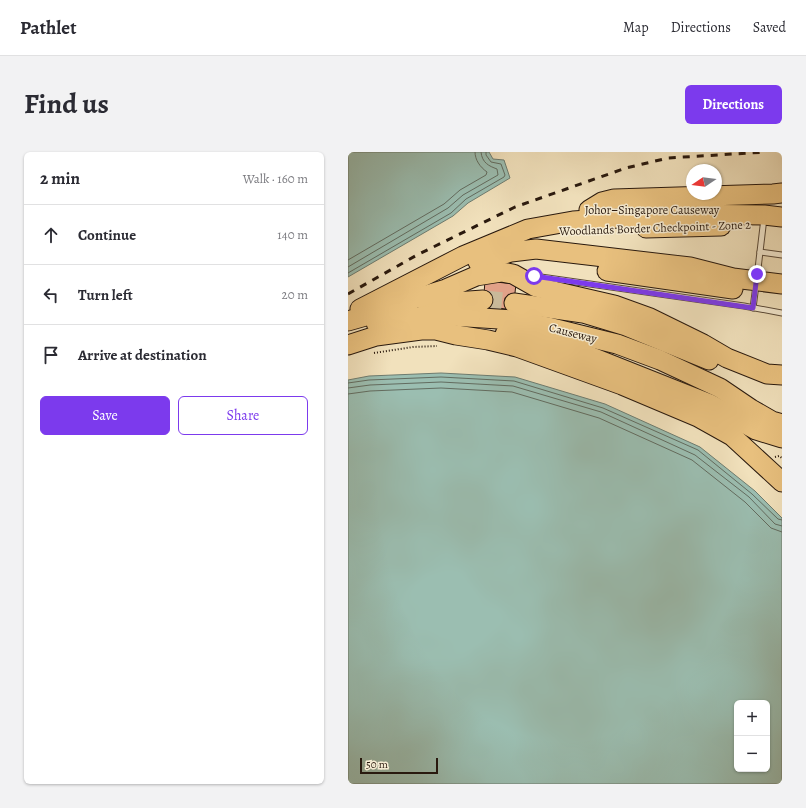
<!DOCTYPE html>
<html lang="en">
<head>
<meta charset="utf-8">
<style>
  body { margin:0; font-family:Alegreya,serif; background:#f2f2f3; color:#2b2b33 }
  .controls { position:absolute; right:12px; bottom:12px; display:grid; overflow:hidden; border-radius:6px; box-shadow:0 1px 3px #0004 }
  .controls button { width:36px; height:36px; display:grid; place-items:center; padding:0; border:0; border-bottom:1px solid #e1e1e2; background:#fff; color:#2b2b33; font:20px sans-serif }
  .compass { position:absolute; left:338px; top:12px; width:36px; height:36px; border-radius:50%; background:#fff; box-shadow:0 1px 3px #0004; rotate:257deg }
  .scale { position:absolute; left:12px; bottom:10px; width:78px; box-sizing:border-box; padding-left:4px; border:2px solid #29190e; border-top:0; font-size:11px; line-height:14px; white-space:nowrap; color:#29190e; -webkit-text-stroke:3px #f6ecd3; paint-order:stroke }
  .stop { position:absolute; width:12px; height:12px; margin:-9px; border:3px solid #7c3aed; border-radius:50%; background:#fff }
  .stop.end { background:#7c3aed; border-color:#fff; box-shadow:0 1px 4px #0008 }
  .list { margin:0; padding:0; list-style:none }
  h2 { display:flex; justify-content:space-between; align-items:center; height:52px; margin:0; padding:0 16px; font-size:17px }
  h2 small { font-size:13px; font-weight:400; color:#7c7c81 }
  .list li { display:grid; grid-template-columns:26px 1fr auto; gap:12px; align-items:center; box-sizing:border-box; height:60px; padding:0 16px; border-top:1px solid #e1e1e2 }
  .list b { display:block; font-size:15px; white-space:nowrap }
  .list em { font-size:13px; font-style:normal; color:#7c7c81 }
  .actions { display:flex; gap:8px; padding:12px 16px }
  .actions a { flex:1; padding:9px 0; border:1px solid #7c3aed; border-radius:6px; text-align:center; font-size:14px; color:#7c3aed }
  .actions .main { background:#7c3aed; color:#fff }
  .icon { flex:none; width:22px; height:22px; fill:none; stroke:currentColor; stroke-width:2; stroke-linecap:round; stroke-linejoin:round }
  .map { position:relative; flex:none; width:434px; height:632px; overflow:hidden; border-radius:6px }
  header { display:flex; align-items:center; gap:24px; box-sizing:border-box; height:56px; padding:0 20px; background:#fff; border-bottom:1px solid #e1e1e2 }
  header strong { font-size:19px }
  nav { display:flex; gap:22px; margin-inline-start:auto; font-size:14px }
  .intro { display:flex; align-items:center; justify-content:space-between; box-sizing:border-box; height:96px; padding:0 24px }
  h1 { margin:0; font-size:28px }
  .button { padding:10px 18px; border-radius:6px; background:#7c3aed; color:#fff; font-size:14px; font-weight:700 }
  main { display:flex; gap:24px; padding:0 24px }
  aside { flex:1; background:#fff; border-radius:6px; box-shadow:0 1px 3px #0004 }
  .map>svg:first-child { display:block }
  .water { fill:#9bbeb1; stroke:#6d7c70; fill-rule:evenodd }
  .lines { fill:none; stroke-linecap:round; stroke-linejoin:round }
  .shore { stroke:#626c60; stroke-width:1 }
  .building { fill:#e1a188; stroke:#29190e }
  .highway-tunnel { stroke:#c9b999; stroke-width:19; stroke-dasharray:19 10; stroke-linecap:butt }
  .lane-casing { stroke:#5b4b3a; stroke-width:7 }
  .highway-casing { stroke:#29190e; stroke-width:21 }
  .path { stroke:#29190e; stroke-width:2; stroke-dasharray:1 2; stroke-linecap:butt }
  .lane { stroke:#f6ecd3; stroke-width:5 }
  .highway { stroke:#e8c07e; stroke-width:19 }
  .rail { stroke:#29190e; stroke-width:3; stroke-dasharray:7 7; stroke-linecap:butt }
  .route { stroke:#7c3aed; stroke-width:5 }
  .labels { text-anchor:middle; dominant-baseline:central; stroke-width:3; stroke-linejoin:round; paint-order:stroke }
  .street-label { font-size:12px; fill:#29190e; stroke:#f6ecd3 }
</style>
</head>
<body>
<header>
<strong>Pathlet</strong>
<nav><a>Map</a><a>Directions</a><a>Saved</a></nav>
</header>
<div class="intro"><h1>Find us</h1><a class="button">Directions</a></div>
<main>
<aside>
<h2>2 min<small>Walk · 160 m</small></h2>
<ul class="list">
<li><svg class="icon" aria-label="ahead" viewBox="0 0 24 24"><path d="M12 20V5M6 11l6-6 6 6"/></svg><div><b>Continue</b></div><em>140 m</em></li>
<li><svg class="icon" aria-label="left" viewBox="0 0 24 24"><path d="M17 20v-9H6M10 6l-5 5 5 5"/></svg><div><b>Turn left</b></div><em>20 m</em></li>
<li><svg class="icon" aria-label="arrive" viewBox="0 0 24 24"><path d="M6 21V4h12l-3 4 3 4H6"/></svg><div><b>Arrive at destination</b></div></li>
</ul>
<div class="actions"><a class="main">Save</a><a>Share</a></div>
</aside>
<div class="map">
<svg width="434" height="632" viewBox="0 0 434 632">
  <rect width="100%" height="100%" fill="#f1e1bc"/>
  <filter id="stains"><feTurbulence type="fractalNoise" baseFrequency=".005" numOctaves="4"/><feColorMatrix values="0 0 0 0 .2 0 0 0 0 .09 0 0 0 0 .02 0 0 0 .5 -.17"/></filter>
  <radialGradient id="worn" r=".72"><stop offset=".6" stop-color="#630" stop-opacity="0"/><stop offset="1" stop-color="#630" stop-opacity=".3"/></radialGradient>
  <g class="water">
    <polygon points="0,0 141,0 145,7 156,8 162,26 120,51 105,64 0,125"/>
    <path d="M93,221L167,225L257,252L352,295L407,339L434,366V632H0V228L21,224ZM389,551H419V617H389Z"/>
  </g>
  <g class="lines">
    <g class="shore">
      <path d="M0,108L96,52L112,38L138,23L139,20C132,15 127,8 127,0"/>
      <path d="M0,115L100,56L115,43L150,23L149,17C141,14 134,11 133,0"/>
      <polyline points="0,121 103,61 118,47 156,25 157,23 153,12 143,10 138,3 138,0"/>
      <polyline points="0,231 21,228 93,225 166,229 255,256 350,298 404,342 430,367 434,368"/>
      <polyline points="0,236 22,233 93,230 165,234 253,260 347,303 401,345 427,372 434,374"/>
      <polyline points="0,242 22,239 93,236 164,240 251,266 344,308 397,350 423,376 434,380"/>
    </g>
  </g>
  <polygon class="building" points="137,129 168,132 165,158 135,154"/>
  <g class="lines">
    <polyline class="highway-tunnel" points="135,148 166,151"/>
    <defs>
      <g id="lane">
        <polyline points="412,100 434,103"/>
        <polyline points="409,125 416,66"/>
        <polyline points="182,126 186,124 396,154 434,161"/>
        <polyline points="405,156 408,133"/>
      </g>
      <g id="highway">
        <polyline points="241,58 254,50 266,47 425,42 434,41"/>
        <polyline points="298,76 373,74"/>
        <polyline points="130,110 163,100 188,97 342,115 385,126 434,132"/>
        <polyline points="259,119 385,137"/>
        <polyline points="166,151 235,161 278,174 361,208"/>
        <polyline points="79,152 135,148"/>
        <polyline points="12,157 115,104 180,77 225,69 330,62 416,63 434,65"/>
        <polyline points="0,169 42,157 66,147 98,137 128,124 153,120 165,122 188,135 266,153 302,166 355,192 379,206 419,222 434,223"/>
        <polyline points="28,171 87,163 166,168 200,175 269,192 312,208 372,236 403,257 424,269 434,272"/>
        <polyline points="157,182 201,188 362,252 408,278 434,286"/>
        <polyline points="0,193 28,184 73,178 88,178 108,183 140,188 169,195 274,233 350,265 384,284 434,330"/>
      </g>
    </defs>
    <use href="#lane" class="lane-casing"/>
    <use href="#highway" class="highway-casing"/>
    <g class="path">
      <polyline points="26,201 65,195 89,194"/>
      <polyline points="427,305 431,304 434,306"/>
    </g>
    <use href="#lane" class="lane"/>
    <use href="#highway" class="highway"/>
    <polyline class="rail" points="0,142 69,103 167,55 278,16 320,6 418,0"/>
  </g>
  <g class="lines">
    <polyline class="route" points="186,124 405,156 409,122"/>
  </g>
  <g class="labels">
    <g class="street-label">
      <text x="304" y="58">Johor–Singapore Causeway</text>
      <text transform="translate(307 76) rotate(-2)">Woodlands Border Checkpoint - Zone 2</text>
      <text transform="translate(225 181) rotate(14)">Causeway</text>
    </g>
  </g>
  <rect width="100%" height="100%" filter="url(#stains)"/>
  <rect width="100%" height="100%" fill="url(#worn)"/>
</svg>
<div class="controls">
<button>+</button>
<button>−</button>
</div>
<svg class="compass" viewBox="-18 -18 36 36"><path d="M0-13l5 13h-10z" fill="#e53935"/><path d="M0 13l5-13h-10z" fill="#7c7c81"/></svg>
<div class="scale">50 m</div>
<div class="stop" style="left:186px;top:124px"></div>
<div class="stop end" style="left:409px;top:122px"></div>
</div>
</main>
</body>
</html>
